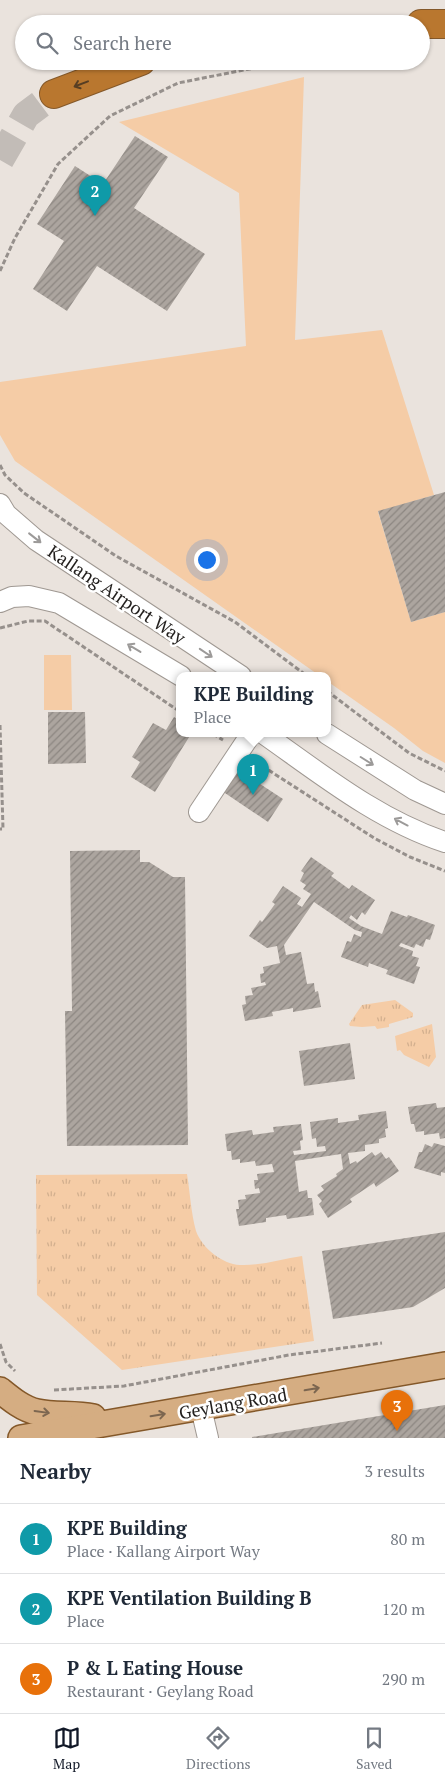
<!DOCTYPE html>
<html lang="en">
<head>
<meta charset="utf-8">
<style>
  body { margin:0; font-family:"PT Serif",serif; background:#f6f6f7; color:#1f2937 }
  .you { position:absolute; left:206px; top:559px; width:18px; height:18px; margin:-12px; border:4px solid #fff; border-radius:50%; background:#1a73e8; box-shadow:0 0 0 8px #1a73e833 }
  .badge { display:grid; place-items:center; width:32px; height:32px; border-radius:50%; background:#111827; color:#fff; font-size:16px; font-weight:700 }
  .pin { position:absolute; translate:-50% -41px; filter:drop-shadow(0 1px 2px #0008) }
  .pin::after { content:''; position:absolute; top:26px; width:18px; height:15px; background:inherit; clip-path:polygon(0 0,100% 0,50% 100%) }
  .popup { position:absolute; left:176px; top:672px; width:155px; height:65px; box-sizing:border-box; display:grid; place-content:center; border-radius:10px; background:#fff; filter:drop-shadow(0 1px 4px #0005); font-size:16px; white-space:nowrap; color:#747a83 }
  .popup b { font-size:19px; color:#1f2937 }
  .popup::after { content:''; position:absolute; left:50%; top:100%; margin-left:-10px; border:10px solid transparent; border-top-color:#fff }
  .list { margin:0; padding:0; list-style:none }
  h2 { display:flex; justify-content:space-between; align-items:center; height:65px; margin:0; padding:0 20px; font-size:21px }
  h2 small { font-size:16px; font-weight:400; color:#747a83 }
  .list li { display:grid; grid-template-columns:32px 1fr auto; gap:15px; align-items:center; box-sizing:border-box; height:70px; padding:0 20px; border-top:1px solid #e0e1e3 }
  .list b { display:block; font-size:19px; white-space:nowrap }
  .list p { margin:0; font-size:16px; white-space:nowrap; color:#747a83 }
  .list em { font-size:16px; font-style:normal; color:#747a83 }
  .icon { flex:none; width:28px; height:28px; fill:none; stroke:currentColor; stroke-width:2; stroke-linecap:round; stroke-linejoin:round }
  .map { position:relative; flex:none; width:445px; height:1438px; overflow:hidden }
  .search { position:absolute; background:#fff; box-shadow:0 1px 4px #0004; left:15px; right:15px; top:15px; height:55px; display:flex; align-items:center; gap:12px; box-sizing:border-box; padding:0 18px; border-radius:28px; color:#747a83; font-size:19px }
  .sheet { height:275px; background:#fff }
  nav { display:flex; justify-content:space-around; align-items:center; box-sizing:border-box; height:70px; border-top:1px solid #e0e1e3; background:#fff; font-size:14px; color:#747a83 }
  nav a { display:grid; justify-items:center; gap:2px }
  nav .on { color:#111827 }
  .map>svg:first-child { display:block }
  .grass { fill:#f5cca6 }
  .park { fill:url(#park-tufts) }
  .building { fill:url(#building-hatch) }
  .lines { fill:none; stroke-linecap:round; stroke-linejoin:round }
  .highway-tunnel { stroke:#c2bcb7; stroke-width:28; stroke-dasharray:28 14; stroke-linecap:butt }
  .minor-casing { stroke:#9f9892; stroke-width:22 }
  .major-casing { stroke:#845829; stroke-width:28 }
  .highway-casing { stroke:#845829; stroke-width:30 }
  .path { stroke:#96908c; stroke-width:3; stroke-dasharray:5 2.5; stroke-linecap:butt }
  .minor { stroke:#fff; stroke-width:20 }
  .major { stroke:#d5ad82; stroke-width:25 }
  .highway { stroke:#b9772f; stroke-width:28 }
  .oneway { stroke:#573e23 }
  .oneway2 { stroke:#9c9a99 }
  .oneway3 { stroke:#7c6650 }
  .labels { text-anchor:middle; dominant-baseline:central; stroke-width:5; stroke-linejoin:round; paint-order:stroke }
  .street-label { font-size:18px; fill:#221f1d; stroke:#fff }
</style>
</head>
<body>
<div class="map">
<svg width="445" height="1438" viewBox="0 0 445 1438">
  <defs>
    <pattern id="park-tufts" width="24" height="20" patternUnits="userSpaceOnUse" patternTransform="scale(1.25)"><rect width="24" height="20" fill="#f5cca6"/><path d="M3 7l-1-3M5 7V3M7 7l1-3M15 17l-1-3M17 17v-4M19 17l1-3" fill="none" stroke="#d2af8e"/></pattern>
    <pattern id="building-hatch" width="6" height="6" patternUnits="userSpaceOnUse" patternTransform="scale(1.25)"><rect width="6" height="6" fill="#aca59f"/><path d="M-1 1l2-2M0 6l6-6M5 7l2-2" fill="none" stroke="#8c8681"/></pattern>
  </defs>
  <rect width="100%" height="100%" fill="#eae3dd"/>
  <g class="grass">
    <polygon points="304,77 295,340 382,330 434,495 378,512 411,622 445,612 445,763 423,751 394,728 327,681 327,676 320,676 15,461 0,435 0,382 246,346 239,193 119,122"/>
    <polygon points="44,655 71,655 72,710 44,710"/>
  </g>
  <g class="park">
    <polygon points="395,1000 413,1013 413,1017 389,1024 389,1027 377,1029 375,1026 362,1027 350,1026 349,1024 362,1005"/>
    <polygon points="432,1024 436,1057 429,1067 404,1055 400,1050 397,1051 395,1036"/>
    <path d="M187,1174C190,1192 191,1213 196,1231C202,1248 222,1264 240,1265C260,1266 282,1259 302,1256L314,1341L122,1370L37,1295L36,1175Z"/>
  </g>
  <g class="building">
    <polygon points="135,136 168,157 134,208 205,254 167,311 97,266 67,311 33,289 64,241 37,224 75,166 103,184"/>
    <polygon points="445,492 445,612 411,622 378,511"/>
    <polygon points="48,712 85,712 86,763 48,764"/>
    <polygon points="174,717 179,720 179,734 191,734 155,792 131,777 140,762 132,757 153,723 166,730"/>
    <polygon points="237,769 283,799 268,822 222,791"/>
    <polygon points="140,850 140,862 149,862 173,877 185,877 188,1145 67,1146 65,1011 72,1011 70,851"/>
    <polygon points="311,857 334,873 331,876 349,889 352,885 375,900 365,915 362,912 357,920 351,915 349,918 361,926 382,934 391,911 407,917 408,915 435,925 430,940 426,939 423,947 416,944 414,948 401,943 399,946 413,951 412,956 419,958 416,966 420,967 414,984 386,974 388,970 369,963 368,967 341,957 347,941 351,942 354,934 361,937 362,932 355,930 314,902 284,945 286,955 301,952 307,984 314,983 315,992 318,991 321,1007 293,1012 293,1008 288,1009 272,1012 273,1016 245,1021 242,1005 246,1004 245,996 253,995 251,988 266,985 265,982 261,983 260,974 264,973 263,967 280,963 277,946 267,948 249,936 260,920 262,922 275,904 272,902 283,886 301,898 297,904 302,907 311,894 303,889 306,885 300,881 304,873 301,871"/>
    <polygon points="350,1043 355,1079 304,1086 299,1051"/>
    <polygon points="436,1103 437,1108 445,1107 445,1138 440,1139 439,1133 424,1135 424,1131 416,1132 414,1124 411,1124 408,1107"/>
    <polygon points="386,1111 388,1128 385,1129 386,1137 379,1139 379,1143 365,1145 365,1151 348,1153 350,1164 356,1161 357,1163 372,1152 375,1156 381,1152 386,1159 389,1157 399,1171 376,1187 374,1183 350,1199 352,1202 328,1218 319,1204 322,1201 317,1195 324,1190 321,1186 337,1176 336,1174 343,1169 341,1154 295,1161 299,1192 307,1190 308,1198 312,1198 314,1215 287,1219 286,1215 266,1218 266,1222 239,1226 236,1209 239,1209 238,1200 246,1199 245,1195 260,1193 259,1188 255,1189 254,1180 258,1180 257,1174 274,1172 272,1164 256,1166 255,1161 240,1163 240,1159 232,1160 231,1151 227,1151 225,1134 252,1130 253,1135 274,1132 273,1127 301,1124 303,1140 300,1141 301,1150 293,1151 294,1155 326,1151 325,1146 317,1147 316,1138 312,1139 310,1122 338,1118 338,1123 359,1120 358,1115"/>
    <polygon points="434,1143 445,1146 445,1173 441,1172 441,1176 414,1168 419,1152 422,1152 425,1144 432,1147"/>
    <polygon points="445,1232 445,1288 413,1307 333,1319 322,1251"/>
    <polygon points="445,1405 445,1438 252,1438 252,1437"/>
  </g>
  <g class="lines">
    <polyline class="highway-tunnel" points="0,160 26,115 54,94"/>
    <defs>
      <g id="minor">
        <polyline points="0,504 6,514 36,540 241,676"/>
        <polyline points="0,602 12,597 29,596 59,603 181,676"/>
        <path d="M264,734C321,774 378,820 445,842"/>
        <polyline points="327,734 415,790 445,804"/>
        <polyline points="199,812 251,734"/>
        <polyline points="201,1408 208,1438"/>
      </g>
      <g id="major">
        <path d="M0,1390C11,1399 23,1409 37,1412C55,1416 75,1413 93,1417"/>
        <polyline points="21,1438 445,1365"/>
      </g>
      <g id="highway">
        <polyline points="421,24 445,24"/>
        <polyline points="54,94 141,61"/>
      </g>
    </defs>
    <use href="#minor" class="minor-casing"/>
    <use href="#major" class="major-casing"/>
    <use href="#highway" class="highway-casing"/>
    <g class="path">
      <polyline points="0,271 15,238 58,164 110,116 178,83 249,69 322,61"/>
      <polyline points="0,465 5,475 24,493 116,556 235,622 307,676"/>
      <polyline points="0,628 28,621 45,621 179,711"/>
      <polyline points="327,691 409,753 445,771"/>
      <polyline points="0,725 3,829 0,829"/>
      <polyline points="213,734 223,740"/>
      <polyline points="256,762 374,838 410,857 445,871"/>
      <polyline points="0,1344 6,1362 15,1371"/>
      <polyline points="54,1390 124,1386 289,1355 382,1343"/>
    </g>
    <use href="#minor" class="minor"/>
    <use href="#major" class="major"/>
    <use href="#highway" class="highway"/>
  </g>
  <defs><path id="oneway-shaft" d="M-6 0H5M1.5-3L5.5 0L1.5 3" fill="none" stroke-width="1.6" stroke-linecap="round" stroke-linejoin="round" transform="scale(1.25)"/></defs>
  <use class="oneway" href="#oneway-shaft" transform="translate(81 84) rotate(159)"/>
  <g class="oneway2">
    <use href="#oneway-shaft" transform="translate(35 538) rotate(38)"/>
    <use href="#oneway-shaft" transform="translate(134 648) rotate(-149)"/>
    <use href="#oneway-shaft" transform="translate(206 653) rotate(34)"/>
    <use href="#oneway-shaft" transform="translate(367 761) rotate(32)"/>
    <use href="#oneway-shaft" transform="translate(401 822) rotate(-152)"/>
  </g>
  <g class="oneway3">
    <use href="#oneway-shaft" transform="translate(312 1389) rotate(-10)"/>
    <use href="#oneway-shaft" transform="translate(42 1412) rotate(8)"/>
    <use href="#oneway-shaft" transform="translate(158 1415) rotate(-9)"/>
  </g>
  <g class="labels">
    <g class="street-label">
      <text transform="translate(117 594) rotate(34)">Kallang Airport Way</text>
      <text transform="translate(233 1403) rotate(-10)">Geylang Road</text>
    </g>
  </g>
</svg>
<div class="you"></div>
<div class="pin badge" style="left:253px;top:795px;background:#0f9aa8">1</div>
<div class="popup"><b>KPE Building</b>Place</div>
<div class="pin badge" style="left:95px;top:216px;background:#0f9aa8">2</div>
<div class="pin badge" style="left:397px;top:1431px;background:#e8710a">3</div>
<div class="search"><svg class="icon" aria-label="search" viewBox="0 0 24 24"><circle cx="10" cy="10" r="6"/><path d="M15 15l6 6"/></svg>Search here</div>
</div>
<section class="sheet">
<h2>Nearby<small>3 results</small></h2>
<ul class="list">
<li><span class="badge" style="background:#0f9aa8">1</span><div><b>KPE Building</b><p>Place · Kallang Airport Way</p></div><em>80 m</em></li>
<li><span class="badge" style="background:#0f9aa8">2</span><div><b>KPE Ventilation Building B</b><p>Place</p></div><em>120 m</em></li>
<li><span class="badge" style="background:#e8710a">3</span><div><b>P &amp; L Eating House</b><p>Restaurant · Geylang Road</p></div><em>290 m</em></li>
</ul>
</section>
<nav>
<a class="on"><svg class="icon" aria-label="map" viewBox="0 0 24 24"><path d="M3 6l6-2 6 2 6-2v14l-6 2-6-2-6 2zM9 4v14M15 6v14"/></svg>Map</a>
<a><svg class="icon" aria-label="directions" viewBox="0 0 24 24"><path d="M12 3l9 9-9 9-9-9zM9 14v-3h6M13 9l2 2-2 2"/></svg>Directions</a>
<a><svg class="icon" aria-label="saved" viewBox="0 0 24 24"><path d="M7 4h10v16l-5-4-5 4z"/></svg>Saved</a>
</nav>
</body>
</html>
